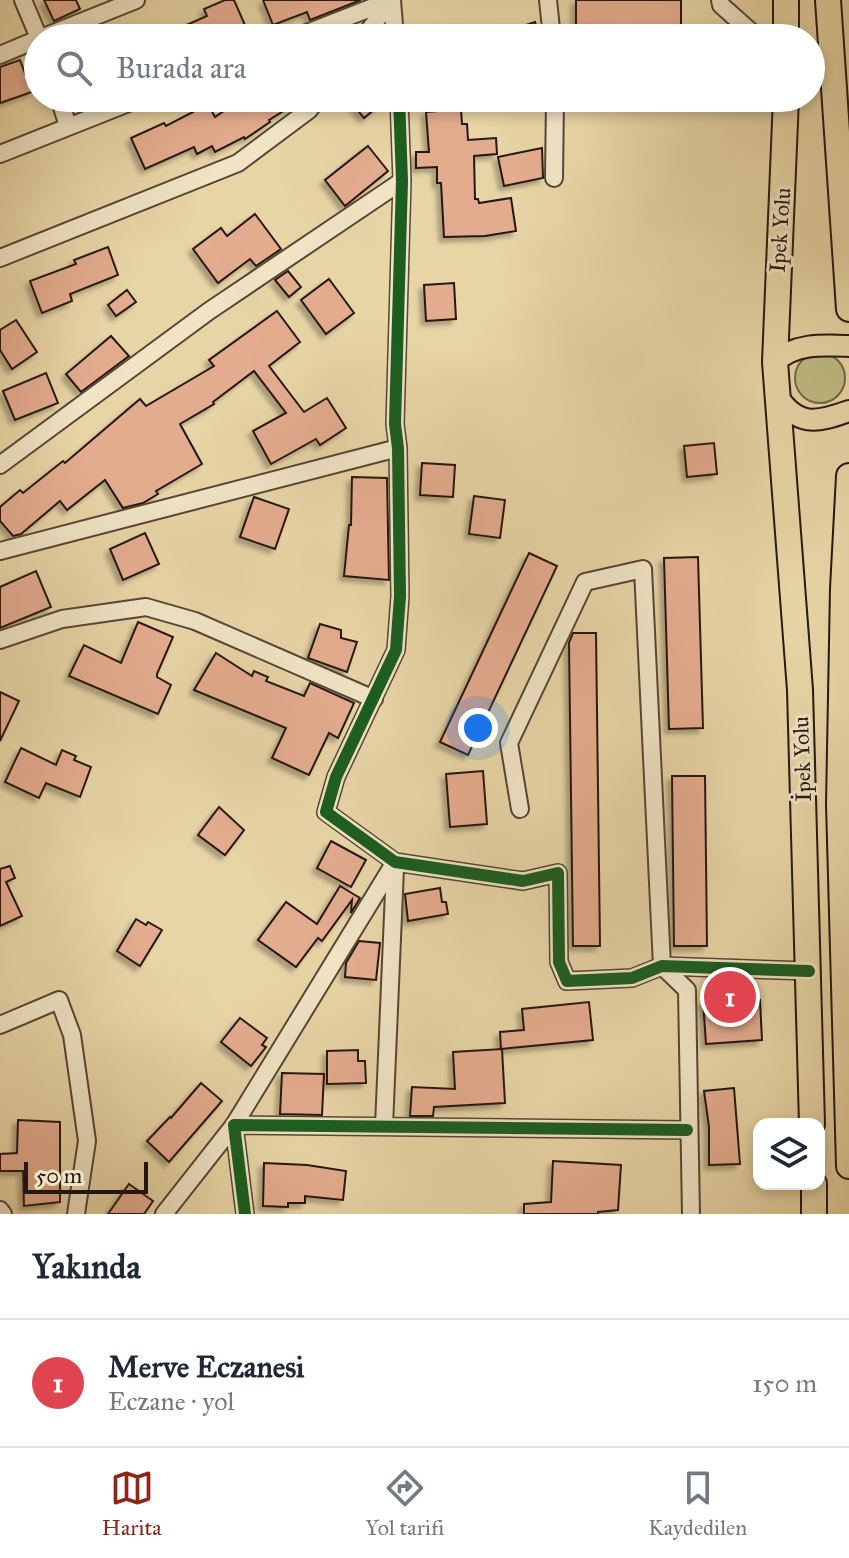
<!DOCTYPE html>
<html lang="tr">
<head>
<meta charset="utf-8">
<style>
  body { margin:0; font-family:"IM FELL Great Primer",serif; background:#f6f6f7; color:#1f2937 }
  .controls { position:absolute; right:24px; bottom:24px; display:grid; overflow:hidden; border-radius:16px; box-shadow:0 4px 12px #0003 }
  .controls button { width:72px; height:72px; display:grid; place-items:center; padding:0; border:0; border-bottom:2px solid #e0e1e3; background:#fff; color:#1f2937; font:40px sans-serif }
  .scale { position:absolute; left:24px; bottom:20px; width:124px; box-sizing:border-box; padding-left:8px; border:4px solid #261711; border-top:0; font-size:22px; line-height:28px; white-space:nowrap; color:#261711; -webkit-text-stroke:6px #f0e4c5; paint-order:stroke }
  .you { position:absolute; left:478px; top:728px; width:28px; height:28px; margin:-20px; border:6px solid #fff; border-radius:50%; background:#1a73e8; box-shadow:0 0 0 12px #1a73e833 }
  .badge { display:grid; place-items:center; width:52px; height:52px; border-radius:50%; background:#8f2418; color:#fff; font-size:26px; font-weight:700 }
  .pin { position:absolute; translate:-50% -50%; border:4px solid #fff; box-shadow:0 2px 8px #0006 }
  .list { margin:0; padding:0; list-style:none }
  h2 { display:flex; justify-content:space-between; align-items:center; height:104px; margin:0; padding:0 32px; font-size:34px }
  h2 small { font-size:26px; font-weight:400; color:#747a83 }
  .list li { display:grid; grid-template-columns:52px 1fr auto; gap:24px; align-items:center; box-sizing:border-box; height:128px; padding:0 32px; border-top:2px solid #e0e1e3 }
  .list b { display:block; font-size:30px; white-space:nowrap }
  .list p { margin:0; font-size:26px; white-space:nowrap; color:#747a83 }
  .list em { font-size:26px; font-style:normal; color:#747a83 }
  .icon { flex:none; width:44px; height:44px; fill:none; stroke:currentColor; stroke-width:2; stroke-linecap:round; stroke-linejoin:round }
  .map { position:relative; flex:none; width:849px; height:1214px; overflow:hidden }
  .search { position:absolute; background:#fff; box-shadow:0 4px 12px #0003; left:24px; right:24px; top:24px; height:88px; display:flex; align-items:center; gap:20px; box-sizing:border-box; padding:0 28px; border-radius:44px; color:#747a83; font-size:30px }
  .sheet { height:232px; background:#fff }
  nav { display:flex; justify-content:space-around; align-items:center; box-sizing:border-box; height:112px; border-top:2px solid #e0e1e3; background:#fff; font-size:22px; color:#747a83 }
  nav a { display:grid; justify-items:center; gap:4px }
  nav .on { color:#8f2418 }
  .map>svg:first-child { display:block }
  .green { fill:#bebb82; stroke:#72694a; stroke-width:2 }
  .building { fill:#e4ac8f; stroke:#261711; stroke-width:2; filter:url(#shadow) }
  .lines { fill:none; stroke-linecap:round; stroke-linejoin:round }
  .minor-casing { stroke:#564636; stroke-width:20 }
  .major-casing { stroke:#261711; stroke-width:24 }
  .highway-casing { stroke:#261711; stroke-width:28 }
  .minor { stroke:#f0e4c5; stroke-width:16 }
  .major { stroke:#e8d5a6; stroke-width:20 }
  .highway { stroke:#e8d5a6; stroke-width:24 }
  .cycleway-casing { stroke:#f0e4c5; stroke-width:17 }
  .cycleway { stroke:#1b5e20; stroke-width:12 }
  .labels { text-anchor:middle; dominant-baseline:central; stroke-width:6; stroke-linejoin:round; paint-order:stroke }
  .street-label { font-size:22px; fill:#261711; stroke:#f0e4c5 }
</style>
</head>
<body>
<div class="map">
<svg width="849" height="1214" viewBox="0 0 849 1214">
  <defs>
    <filter id="shadow"><feDropShadow dx="-4.5" dy="4.5" stdDeviation="2" flood-color="#0004"/></filter>
  </defs>
  <rect width="100%" height="100%" fill="#e8d5a6"/>
  <filter id="stains"><feTurbulence type="fractalNoise" baseFrequency=".0025" numOctaves="4"/><feColorMatrix values="0 0 0 0 .2 0 0 0 0 .09 0 0 0 0 .02 0 0 0 .5 -.17"/></filter>
  <radialGradient id="worn" r=".72"><stop offset=".6" stop-color="#630" stop-opacity="0"/><stop offset="1" stop-color="#630" stop-opacity=".3"/></radialGradient>
  <circle class="green" cx="820" cy="378" r="25"/>
  <g class="building">
    <polygon points="44,0 76,0 80,9 54,21"/>
    <polygon points="225,0 234,0 248,32 234,38 157,38 207,16 204,9"/>
    <polygon points="263,0 361,0 310,20 307,12 273,25"/>
    <rect x="576" y="0" width="105" height="28"/>
    <polygon points="535,22 540,38 495,38 495,35"/>
    <polygon points="20,60 32,92 0,103 0,67"/>
    <polygon points="243,98 304,98 269,120 270,122 245,139 244,137 215,152 212,146 197,154 194,147 145,169 131,138 164,123 166,126 208,104 215,117"/>
    <polygon points="348,98 388,98 364,118"/>
    <polygon points="461,109 462,124 467,124 468,140 496,138 497,154 474,156 475,199 478,199 479,203 511,198 516,231 485,236 444,237 441,183 437,183 437,167 416,168 416,152 429,152 426,112"/>
    <polygon points="368,146 388,171 345,206 325,180"/>
    <polygon points="542,148 543,178 504,186 498,157"/>
    <polygon points="255,214 281,249 256,266 250,259 218,283 193,249 221,228 227,236"/>
    <polygon points="108,247 118,275 70,294 72,301 42,313 30,281 76,264 74,260"/>
    <polygon points="288,271 301,287 289,297 275,280"/>
    <polygon points="329,279 354,313 326,334 301,300"/>
    <polygon points="454,283 456,319 426,321 424,285"/>
    <polygon points="127,290 136,302 116,316 108,305"/>
    <polygon points="277,311 300,342 269,366 304,412 327,398 346,428 320,445 316,439 271,464 253,431 286,413 254,371 213,402 214,404 180,424 202,464 156,491 158,494 143,503 123,508 105,480 67,510 60,501 21,534 13,536 0,521 0,507 20,490 23,493 63,461 65,463 140,399 146,406 214,366 209,360"/>
    <polygon points="16,320 37,352 12,369 0,350 0,330"/>
    <polygon points="111,336 129,356 81,392 66,374"/>
    <polygon points="46,373 58,403 15,420 3,391"/>
    <polygon points="714,443 717,474 687,477 684,446"/>
    <polygon points="422,463 455,465 453,497 420,495"/>
    <polygon points="352,477 387,478 389,580 344,576 349,525 351,525"/>
    <polygon points="474,496 505,500 500,538 469,534"/>
    <polygon points="254,497 289,509 275,549 240,537"/>
    <polygon points="145,533 159,564 123,580 110,549"/>
    <polygon points="529,553 557,566 468,755 440,742"/>
    <polygon points="698,557 703,728 669,729 664,558"/>
    <polygon points="36,571 51,607 0,628 0,587"/>
    <polygon points="138,622 173,637 157,674 157,677 171,685 158,714 69,676 84,645 121,663"/>
    <polygon points="320,624 341,630 341,638 357,642 347,672 308,658"/>
    <polygon points="573,633 596,633 600,946 573,946 569,643"/>
    <polygon points="216,653 252,676 254,671 268,677 266,681 304,696 310,683 354,703 338,738 329,733 309,775 272,758 286,728 194,690"/>
    <polygon points="0,692 19,701 0,741"/>
    <polygon points="21,748 56,765 62,750 76,756 74,760 91,767 80,797 46,783 39,798 5,782"/>
    <polygon points="483,771 487,824 450,827 446,774"/>
    <polygon points="672,776 705,776 707,946 674,946"/>
    <polygon points="219,807 244,830 225,855 198,835"/>
    <polygon points="331,841 366,860 351,887 317,868"/>
    <polygon points="10,866 15,878 6,882 22,916 0,926 0,869"/>
    <polygon points="340,886 360,898 351,913 352,900 322,941 318,938 296,967 258,940 286,902 317,924"/>
    <polygon points="440,888 442,902 446,902 448,914 408,921 405,894"/>
    <polygon points="136,919 146,925 148,922 162,930 140,966 117,951"/>
    <polygon points="359,941 380,943 376,980 345,977 346,963"/>
    <polygon points="736,988 736,1001 760,1000 762,1040 706,1044 703,1001 711,1001 711,990"/>
    <polygon points="589,1002 593,1040 501,1049 500,1032 524,1030 522,1009"/>
    <polygon points="240,1018 267,1038 262,1045 266,1047 251,1066 221,1042"/>
    <polygon points="502,1049 505,1103 434,1107 433,1116 410,1116 412,1087 455,1089 453,1052"/>
    <polygon points="358,1050 358,1061 365,1061 366,1083 327,1084 327,1051"/>
    <polygon points="282,1073 324,1074 322,1115 280,1114"/>
    <polygon points="201,1083 222,1101 169,1162 147,1141 170,1117 171,1118"/>
    <polygon points="734,1088 740,1164 709,1165 709,1127 704,1091"/>
    <polygon points="18,1120 60,1122 60,1202 24,1206 23,1171 0,1171 0,1154 17,1153"/>
    <polygon points="553,1161 621,1165 618,1210 598,1212 598,1214 524,1214 524,1204 551,1202"/>
    <polygon points="264,1163 307,1165 346,1171 343,1200 305,1196 305,1203 288,1203 288,1207 263,1206"/>
    <polygon points="129,1184 153,1201 144,1214 108,1214"/>
  </g>
  <g class="lines">
    <defs>
      <g id="minor">
        <polyline points="23,0 39,38"/>
        <polyline points="392,0 395,38"/>
        <polyline points="548,0 552,38"/>
        <polyline points="720,0 721,5 758,38"/>
        <polyline points="41,38 136,0"/>
        <polyline points="294,38 391,0"/>
        <polyline points="363,38 391,1"/>
        <polyline points="0,55 38,39"/>
        <polyline points="59,98 68,126"/>
        <polyline points="399,98 402,181 395,424 398,448 400,596 396,650 336,777 326,812 395,862 523,881 558,873 559,962 567,981 632,978 662,966 809,971"/>
        <polyline points="0,154 141,98"/>
        <polyline points="554,178 555,98"/>
        <polyline points="0,258 238,163 309,110 318,98"/>
        <polyline points="0,465 209,311 402,181"/>
        <polyline points="0,551 398,448"/>
        <polyline points="0,640 62,619 146,607 195,621 374,699"/>
        <polyline points="520,809 509,743 585,582 643,569 662,966 687,990 691,1214"/>
        <polyline points="0,1025 59,1000 72,1035 87,1141 76,1214"/>
        <polyline points="384,1126 395,868"/>
        <polyline points="0,1210 3,1214"/>
        <polyline points="164,1214 234,1125 395,862"/>
        <polyline points="245,1214 234,1125 687,1130"/>
      </g>
      <g id="major">
        <path d="M775,362C795,343 823,345 849,346"/>
        <path d="M776,394C797,427 816,423 849,411"/>
      </g>
      <g id="highway">
        <polyline points="786,0 786,38"/>
        <polyline points="828,0 849,309"/>
        <polyline points="786,98 775,362 800,690 812,1124"/>
        <polyline points="849,476 843,589 839,804 849,1166"/>
        <polyline points="814,1184 814,1214"/>
      </g>
    </defs>
    <use href="#minor" class="minor-casing"/>
    <use href="#major" class="major-casing"/>
    <use href="#highway" class="highway-casing"/>
    <use href="#minor" class="minor"/>
    <use href="#major" class="major"/>
    <use href="#highway" class="highway"/>
    <defs>
      <g id="cycleway">
        <polyline points="399,98 402,181 395,424 398,448 400,596 396,650 336,777 326,812 395,862 523,881 558,873 559,962 567,981 632,978 662,966 809,971"/>
        <polyline points="245,1214 234,1125 687,1130"/>
      </g>
    </defs>
    <use href="#cycleway" class="cycleway-casing"/>
    <use href="#cycleway" class="cycleway"/>
  </g>
  <g class="labels">
    <g class="street-label">
      <text transform="translate(780 230) rotate(-86)">Ipek Yolu</text>
      <text transform="translate(802 759) rotate(-92)">İpek Yolu</text>
    </g>
  </g>
  <rect width="100%" height="100%" filter="url(#stains)"/>
  <rect width="100%" height="100%" fill="url(#worn)"/>
</svg>
<div class="controls">
<button><svg class="icon" aria-label="layers" viewBox="0 0 24 24"><path d="M12 4l9 5-9 5-9-5zM3 14l9 5 9-5"/></svg></button>
</div>
<div class="scale">50 m</div>
<div class="you"></div>
<div class="pin badge" style="left:730px;top:997px;background:#e0444e">1</div>
<div class="search"><svg class="icon" aria-label="search" viewBox="0 0 24 24"><circle cx="10" cy="10" r="6"/><path d="M15 15l6 6"/></svg>Burada ara</div>
</div>
<section class="sheet">
<h2>Yakında<small></small></h2>
<ul class="list">
<li><span class="badge" style="background:#e0444e">1</span><div><b>Merve Eczanesi</b><p>Eczane · yol</p></div><em>150 m</em></li>
</ul>
</section>
<nav>
<a class="on"><svg class="icon" aria-label="map" viewBox="0 0 24 24"><path d="M3 6l6-2 6 2 6-2v14l-6 2-6-2-6 2zM9 4v14M15 6v14"/></svg>Harita</a>
<a><svg class="icon" aria-label="directions" viewBox="0 0 24 24"><path d="M12 3l9 9-9 9-9-9zM9 14v-3h6M13 9l2 2-2 2"/></svg>Yol tarifi</a>
<a><svg class="icon" aria-label="saved" viewBox="0 0 24 24"><path d="M7 4h10v16l-5-4-5 4z"/></svg>Kaydedilen</a>
</nav>
</body>
</html>
